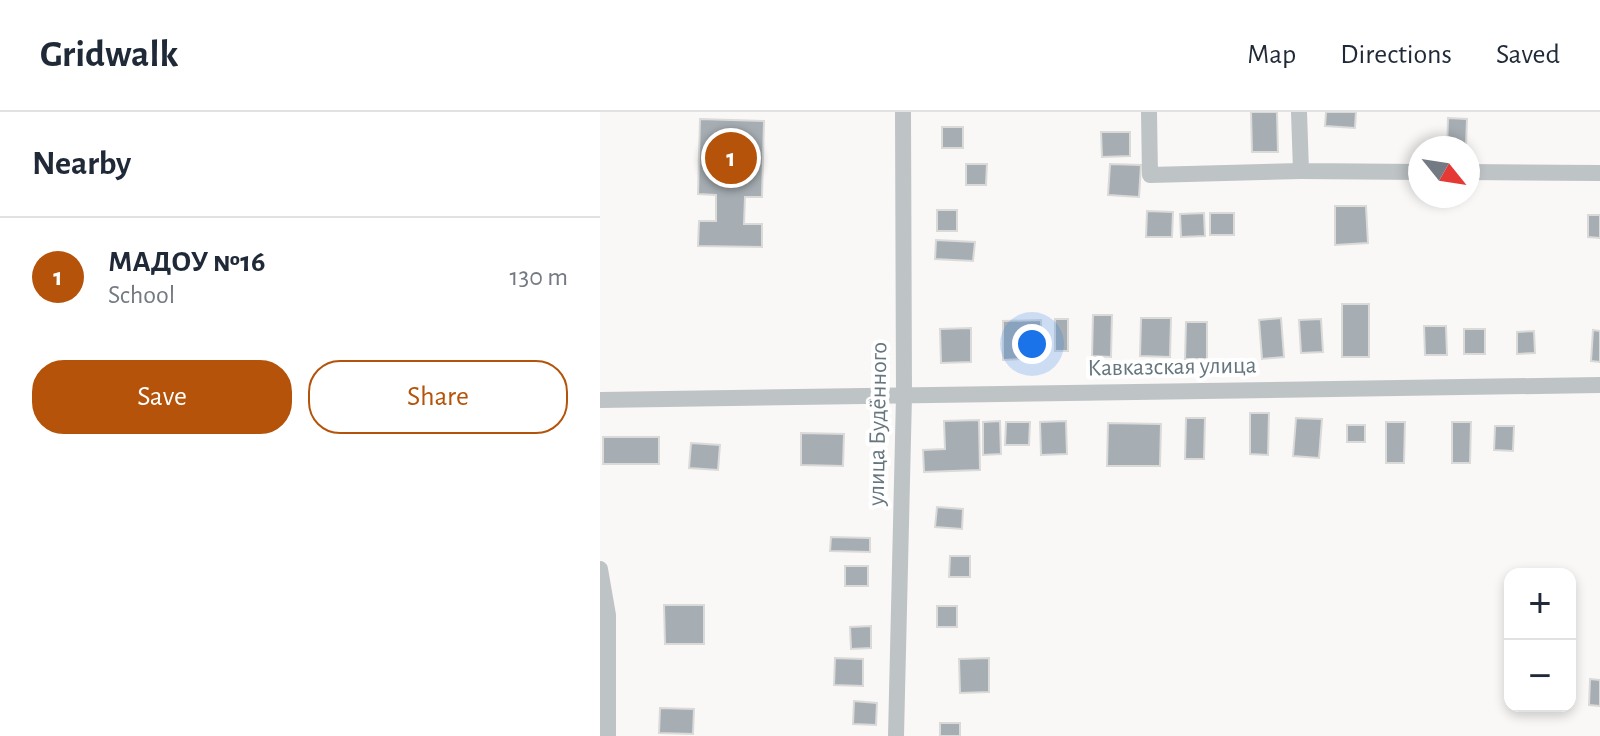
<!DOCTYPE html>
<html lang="en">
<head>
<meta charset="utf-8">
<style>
  body { margin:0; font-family:"Alegreya Sans",sans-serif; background:#f6f6f7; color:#1f2937 }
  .controls { position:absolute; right:24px; bottom:24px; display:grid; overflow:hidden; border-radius:16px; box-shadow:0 4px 12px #0003 }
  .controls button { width:72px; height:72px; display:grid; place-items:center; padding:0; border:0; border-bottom:2px solid #e0e1e3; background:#fff; color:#1f2937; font:40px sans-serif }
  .compass { position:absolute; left:808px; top:24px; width:72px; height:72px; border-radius:50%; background:#fff; box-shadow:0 4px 12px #0003; rotate:120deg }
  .you { position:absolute; left:432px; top:232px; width:28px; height:28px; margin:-20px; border:6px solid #fff; border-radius:50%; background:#1a73e8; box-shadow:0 0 0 12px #1a73e833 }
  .badge { display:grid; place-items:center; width:52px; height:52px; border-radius:50%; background:#b45309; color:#fff; font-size:26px; font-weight:700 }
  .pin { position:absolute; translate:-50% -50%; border:4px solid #fff; box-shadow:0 2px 8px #0006 }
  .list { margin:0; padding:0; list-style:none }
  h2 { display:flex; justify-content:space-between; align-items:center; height:104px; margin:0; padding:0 32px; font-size:34px }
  h2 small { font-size:26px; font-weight:400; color:#747a83 }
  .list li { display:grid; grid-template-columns:52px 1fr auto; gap:24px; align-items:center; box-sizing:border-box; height:120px; padding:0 32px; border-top:2px solid #e0e1e3 }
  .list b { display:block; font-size:30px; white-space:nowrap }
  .list p { margin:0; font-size:26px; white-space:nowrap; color:#747a83 }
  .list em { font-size:26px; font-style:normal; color:#747a83 }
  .actions { display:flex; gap:16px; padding:24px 32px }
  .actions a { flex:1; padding:18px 0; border:2px solid #b45309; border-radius:32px; text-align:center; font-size:28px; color:#b45309 }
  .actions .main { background:#b45309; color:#fff }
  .map { position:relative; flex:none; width:1000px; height:624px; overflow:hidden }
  header { display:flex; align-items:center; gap:48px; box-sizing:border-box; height:112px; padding:0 40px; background:#fff; border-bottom:2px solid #e0e1e3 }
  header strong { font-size:38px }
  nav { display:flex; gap:44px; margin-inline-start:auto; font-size:28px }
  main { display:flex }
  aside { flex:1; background:#fff }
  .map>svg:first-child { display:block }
  .building { fill:#a6aeb3; stroke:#dadad9; stroke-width:2 }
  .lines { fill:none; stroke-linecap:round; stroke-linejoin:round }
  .minor { stroke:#bec3c6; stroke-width:16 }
  .labels { text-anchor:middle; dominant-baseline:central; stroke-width:8; stroke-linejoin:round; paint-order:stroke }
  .street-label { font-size:24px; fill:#66767e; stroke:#fff }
</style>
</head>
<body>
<header>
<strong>Gridwalk</strong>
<nav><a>Map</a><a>Directions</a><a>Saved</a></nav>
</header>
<main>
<aside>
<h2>Nearby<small></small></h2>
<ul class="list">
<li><span class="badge">1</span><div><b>МАДОУ №16</b><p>School</p></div><em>130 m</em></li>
</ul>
<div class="actions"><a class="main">Save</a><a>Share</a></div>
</aside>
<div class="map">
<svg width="1000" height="624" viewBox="0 0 1000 624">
  <rect width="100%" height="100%" fill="#f9f8f7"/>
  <g class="building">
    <polygon points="651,0 677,0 678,40 652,40"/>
    <polygon points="726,0 756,0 755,16 725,14"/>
    <polygon points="848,6 867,7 866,36 847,36"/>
    <polygon points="100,7 164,9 162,85 145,85 144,112 162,112 162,135 98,134 99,109 116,109 116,83 98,82"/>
    <rect x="342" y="15" width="21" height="21"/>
    <polygon points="501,20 530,20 530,44 502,45"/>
    <polygon points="366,52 387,52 386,73 366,73"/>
    <polygon points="510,52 541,53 539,85 508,83"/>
    <polygon points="735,94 766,94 768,131 735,133"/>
    <rect x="337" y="98" width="20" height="21"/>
    <polygon points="547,99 573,100 572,125 546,125"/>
    <polygon points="604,101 605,124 581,125 580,102"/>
    <rect x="610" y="101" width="24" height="22"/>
    <polygon points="988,103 1000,103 1000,126 988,125"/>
    <polygon points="336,128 375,130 373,149 335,147"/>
    <rect x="742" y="192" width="27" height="53"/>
    <polygon points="493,203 512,203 511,245 492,244"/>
    <polygon points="541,206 571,206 570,245 540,244"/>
    <polygon points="681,206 684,245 662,247 659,208"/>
    <rect x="455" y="207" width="13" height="32"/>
    <polygon points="721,207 723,240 701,241 699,208"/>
    <polygon points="441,208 442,246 403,248 403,209"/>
    <polygon points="586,210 607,210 607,247 585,247"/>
    <polygon points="824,214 846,214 847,243 825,243"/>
    <polygon points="371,216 371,250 341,251 340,217"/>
    <rect x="864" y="217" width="21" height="25"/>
    <polygon points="993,218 1000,219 1000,250 991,249"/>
    <polygon points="934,219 935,241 917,242 917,220"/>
    <polygon points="650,301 669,301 668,343 650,342"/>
    <polygon points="586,306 605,306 604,347 585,347"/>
    <polygon points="696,306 722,307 719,346 693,344"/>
    <polygon points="379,308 380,358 324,360 323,338 345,337 344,309"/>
    <polygon points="400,309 401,342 383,343 383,310"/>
    <polygon points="466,309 467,342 441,343 440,310"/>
    <polygon points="406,310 430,310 429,333 405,333"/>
    <polygon points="786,310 805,310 804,351 786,351"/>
    <polygon points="852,310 871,310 870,351 852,351"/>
    <polygon points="508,311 561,312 560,354 507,354"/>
    <rect x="747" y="313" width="18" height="17"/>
    <polygon points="895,314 914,314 913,339 894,338"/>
    <polygon points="201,321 244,322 243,354 201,353"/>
    <rect x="3" y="325" width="56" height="27"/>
    <polygon points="91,331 120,333 118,358 89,356"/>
    <polygon points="337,395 363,397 362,417 335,415"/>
    <polygon points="231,425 270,426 270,440 230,439"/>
    <polygon points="350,444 370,444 370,465 349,465"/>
    <rect x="245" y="454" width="23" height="20"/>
    <polygon points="64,493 104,493 104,532 65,532"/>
    <rect x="337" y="494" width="20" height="21"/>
    <polygon points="271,514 271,536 251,537 250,515"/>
    <polygon points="235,546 263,547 263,574 234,573"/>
    <polygon points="389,546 389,580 360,581 359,547"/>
    <polygon points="990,567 1000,568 1000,594 989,593"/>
    <polygon points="254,589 277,591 276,613 253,612"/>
    <polygon points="60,596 94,597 93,622 59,621"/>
    <rect x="340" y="611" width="20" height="13"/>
  </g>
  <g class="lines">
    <g class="minor">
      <polyline points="549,0 550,63 701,59"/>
      <polyline points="699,0 701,59 820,60"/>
      <polyline points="868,60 1000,61"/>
      <polyline points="0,288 1000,273"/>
      <polyline points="0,457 8,503 8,624"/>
      <polyline points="296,624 304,284 303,0"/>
    </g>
  </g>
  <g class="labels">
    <g class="street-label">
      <text transform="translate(572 255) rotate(-1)">Кавказская улица</text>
      <text transform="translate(278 312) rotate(-89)">улица Будённого</text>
    </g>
  </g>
</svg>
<div class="controls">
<button>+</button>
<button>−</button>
</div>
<svg class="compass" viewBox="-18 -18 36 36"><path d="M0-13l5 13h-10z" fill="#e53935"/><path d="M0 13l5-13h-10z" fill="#747a83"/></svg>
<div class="you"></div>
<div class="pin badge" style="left:131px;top:46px">1</div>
</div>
</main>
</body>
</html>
